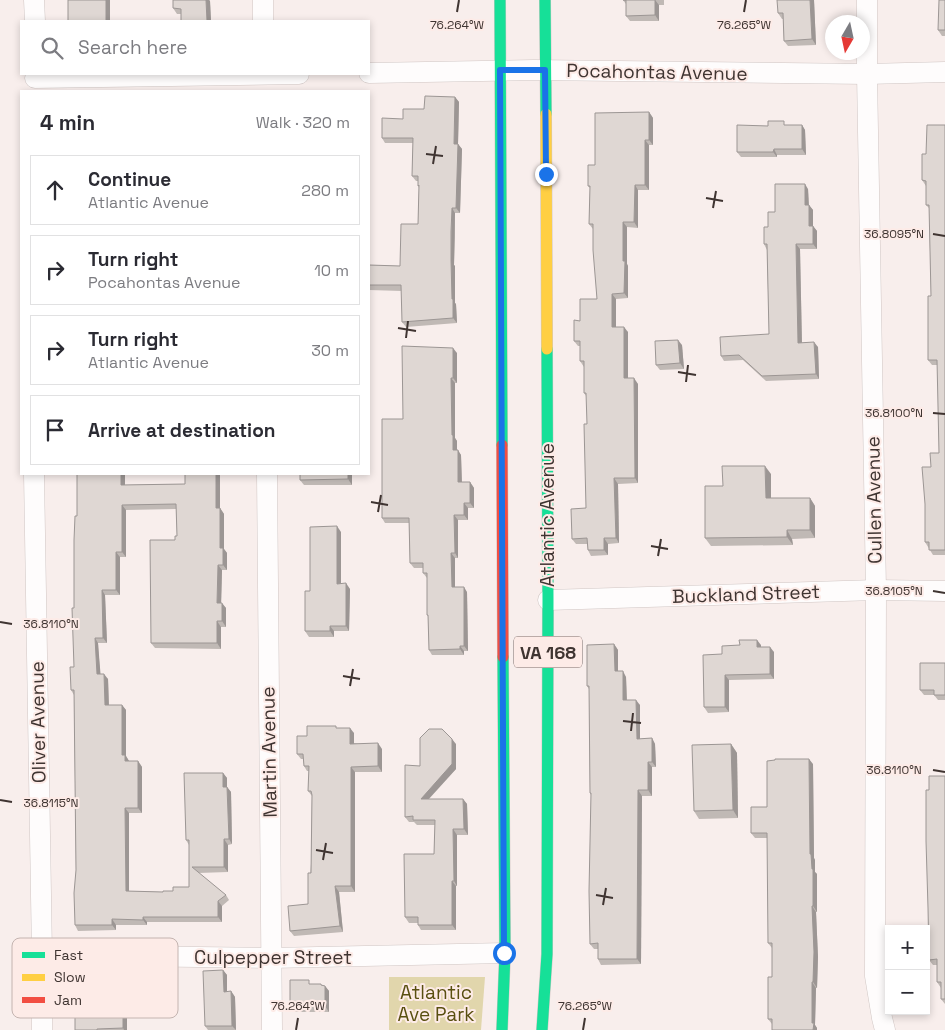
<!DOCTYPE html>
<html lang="en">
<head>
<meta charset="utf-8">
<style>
  body { margin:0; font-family:"Space Grotesk",sans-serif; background:#f2f2f3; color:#2b2b33 }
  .controls { position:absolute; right:15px; bottom:15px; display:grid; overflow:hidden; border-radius:0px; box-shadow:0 2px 8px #0003 }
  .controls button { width:45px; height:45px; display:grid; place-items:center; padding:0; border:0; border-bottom:1px solid #e1e1e2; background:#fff; color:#2b2b33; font:25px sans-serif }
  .compass { position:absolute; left:825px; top:15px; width:45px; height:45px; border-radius:50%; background:#fff; box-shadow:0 2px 8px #0003; rotate:189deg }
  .stop { position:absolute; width:15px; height:15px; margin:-11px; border:4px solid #1a73e8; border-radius:50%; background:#fff }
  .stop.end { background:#1a73e8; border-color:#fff; box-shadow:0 1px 5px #0008 }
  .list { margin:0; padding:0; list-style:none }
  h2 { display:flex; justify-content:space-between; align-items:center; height:65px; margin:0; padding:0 20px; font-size:21px }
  h2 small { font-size:16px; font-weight:400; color:#7c7c81 }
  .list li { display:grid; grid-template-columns:32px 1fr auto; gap:15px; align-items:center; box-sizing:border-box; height:70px; margin:0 10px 10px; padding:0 10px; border:1px solid #e1e1e2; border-radius:0px }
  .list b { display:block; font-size:19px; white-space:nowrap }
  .list p { margin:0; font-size:16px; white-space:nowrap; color:#7c7c81 }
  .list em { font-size:16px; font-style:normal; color:#7c7c81 }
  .icon { flex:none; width:28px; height:28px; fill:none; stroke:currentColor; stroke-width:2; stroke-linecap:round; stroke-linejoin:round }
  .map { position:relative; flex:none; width:945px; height:1030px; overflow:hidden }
  .search { position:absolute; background:#fff; box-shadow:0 2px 8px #0003; left:20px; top:20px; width:350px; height:55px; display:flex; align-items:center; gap:12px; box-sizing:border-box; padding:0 18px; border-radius:0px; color:#7c7c81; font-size:19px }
  .panel { position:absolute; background:#fff; box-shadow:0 2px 8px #0003; left:20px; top:90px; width:350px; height:385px; border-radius:0px }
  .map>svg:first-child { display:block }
  .green { fill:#e1d6ac }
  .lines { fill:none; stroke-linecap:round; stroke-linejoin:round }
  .street-casing { stroke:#d0c6c4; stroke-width:21 }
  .fast-casing { stroke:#d0c6c4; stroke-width:12 }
  .slow-casing { stroke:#d0c6c4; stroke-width:12 }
  .jam-casing { stroke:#d0c6c4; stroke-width:12 }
  .street { stroke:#fefcfc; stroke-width:20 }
  .fast { stroke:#16e098; stroke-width:11 }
  .slow { stroke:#ffcf43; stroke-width:11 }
  .jam { stroke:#f24e42; stroke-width:11 }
  .wall { fill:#c0b9b5 }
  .shaded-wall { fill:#9c9694 }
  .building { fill:#dfd7d3; stroke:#9c9694 }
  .route { stroke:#1a73e8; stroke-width:6 }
  .ticks { fill:none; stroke:#3f3431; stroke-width:2 }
  .labels { text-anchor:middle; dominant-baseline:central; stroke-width:4; stroke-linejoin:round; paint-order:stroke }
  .shield { fill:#fdebe7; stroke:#786b68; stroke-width:1 }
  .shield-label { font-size:18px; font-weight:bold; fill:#3f3431 }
  .street-label { font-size:19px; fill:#3f3431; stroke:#fdebe7 }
  .park-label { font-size:19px; fill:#594f10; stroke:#fdebe7 }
  .key { fill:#fdebe7; stroke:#c4b4b0; stroke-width:1 }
  .key-label { font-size:14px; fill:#3f3431 }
  .ticks-label { font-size:12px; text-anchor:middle; fill:#3f3431; stroke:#fdebe7; stroke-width:4; stroke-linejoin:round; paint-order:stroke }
</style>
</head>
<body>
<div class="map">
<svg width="945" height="1030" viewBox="0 0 945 1030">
  <rect width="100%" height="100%" fill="#f8eeec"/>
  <polygon class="green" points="389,977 485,977 481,1030 389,1030"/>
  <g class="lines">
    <defs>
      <g id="street">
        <polyline points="34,0 35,21"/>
        <polyline points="867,0 867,74 876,590 875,976 882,1018 885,1030"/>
        <polyline points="263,21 263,0"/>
        <polyline points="369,73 534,70 867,74 945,72"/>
        <polyline points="35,78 299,74"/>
        <polyline points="34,474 42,955 42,1030"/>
        <polyline points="267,474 272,1030"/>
        <polyline points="548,600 876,590 945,591"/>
        <polyline points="42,955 271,958 505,953"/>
      </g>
      <g id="fast">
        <polyline points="500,0 502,445"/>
        <polyline points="545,0 546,114"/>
        <polyline points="502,1030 505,953 503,657"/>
        <polyline points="542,1030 547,954 548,600 547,349"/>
      </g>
      <polyline id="slow" points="546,114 547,349"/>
      <polyline id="jam" points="502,445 503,657"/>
    </defs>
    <use href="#street" class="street-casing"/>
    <use href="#fast" class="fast-casing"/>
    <use href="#slow" class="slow-casing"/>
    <use href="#jam" class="jam-casing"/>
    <use href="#street" class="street"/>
    <use href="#fast" class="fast"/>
    <use href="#slow" class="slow"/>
    <use href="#jam" class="jam"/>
  </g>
  <g class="wall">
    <polygon points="173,0 209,0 210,1 211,21 181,21 181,14 177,14 173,8"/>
    <polygon points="623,0 664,0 664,5 659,5 659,21 630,21 626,16 626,4"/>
    <polygon points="814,0 816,45 788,46 784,41 783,19 782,19 778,13"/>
    <polygon points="945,0 945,36 942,36 938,30"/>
    <polygon points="455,97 459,102 458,144 462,149 460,213 455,213 455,237 454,265 455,266 455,303 456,304 457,323 406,327 402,322 402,291 369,290 369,265 400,266 418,224 419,188 418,186 418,181 416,181 412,176 413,143 385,143 382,138 403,119 424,109"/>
    <polygon points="649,112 653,118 653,145 649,145 649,190 638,190 638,228 627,227 627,264 628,266 628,298 616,299 616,327 628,332 628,378 638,384 638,483 618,484 619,543 608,544 608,555 591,556 588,550 587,544 576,544 572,539 586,508 587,424 587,397 584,393 584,367 580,361 580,346 578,346 574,341 580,321 597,299 593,229 589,224 590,188 588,186 595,165"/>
    <polygon points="802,125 805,130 806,155 777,155 777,157 741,157 737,152 768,126"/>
    <polygon points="945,125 945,555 933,555 925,542 931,467 939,453 938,365 932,365 928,360 931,296 929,208 926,205 926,186 922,180 926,154"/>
    <polygon points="808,189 809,205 813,210 813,226 817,231 817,249 800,249 802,343 818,347 819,379 766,381 743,360 724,361 721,356 769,334 767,250 764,244 775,212"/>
    <polygon points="682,345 684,369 660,370 656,365"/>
    <polygon points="457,353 457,383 455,383 455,438 457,441 457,450 461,455 462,482 470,482 474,488 474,508 468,508 468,520 458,520 458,558 455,558 455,587 467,592 468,651 464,651 464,655 432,655 429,650 428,616 427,615 427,578 423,573 423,568 414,568 410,563 409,523 385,523 382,518 403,419"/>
    <polygon points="77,474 125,474 125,485 185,484 185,474 220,474 220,508 224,514 224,549 227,553 227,570 222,570 221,603 226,608 226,627 221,627 221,649 155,648 151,643 175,540 177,536 176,509 126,510 126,557 120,557 120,595 105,595 107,643 98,643 100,674 108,679 109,705 122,705 126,710 126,756 129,761 138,761 142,767 142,813 129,813 129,891 163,892 173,891 189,887 189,845 186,840 223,773 227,778 227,787 231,792 232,844 228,845 228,872 198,873 226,895 229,900 222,906 222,922 147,922 147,925 116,925 116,930 78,931 75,925 76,870 74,695 71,690 74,667 74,608 77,513"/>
    <polygon points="300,474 352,474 352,485 304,485 300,480"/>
    <polygon points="771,474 771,498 810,498 815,506 815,538 792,539 793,545 711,546 705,538 723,486"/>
    <polygon points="341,532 341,584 350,589 349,631 334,631 334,637 309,637 305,631 310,591"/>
    <polygon points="614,644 618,650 618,671 626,677 627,700 640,705 640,739 652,738 655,744 656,767 652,767 652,796 642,796 641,964 601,965 598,959 598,949 594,949 590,944 591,795 590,793 589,689 587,686"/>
    <polygon points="761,645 761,647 774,652 774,679 729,680 729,712 708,713 704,707 722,654"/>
    <polygon points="945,663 945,700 938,700 934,695 924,695 920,690"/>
    <polygon points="337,728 354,733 354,743 382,749 382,772 355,772 355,892 339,892 343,932 294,936 290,931 308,904 311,864 312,796 308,791 309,771 307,771 304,766 303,759 301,759 297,754 307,736"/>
    <polygon points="456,744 456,769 429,799 463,799 467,804 468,835 457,835 457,886 456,886 456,930 421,930 418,925 418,923 409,923 405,917 434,854 435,825 417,825 414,822 409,822 405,817 420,766"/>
    <polygon points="731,744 737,753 738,818 699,819 694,811"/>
    <polygon points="813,764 814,858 815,860 815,872 817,874 817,912 816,912 818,957 817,988 816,988 815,1025 817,1028 772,1024 768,1019 772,977 772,948 768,943 768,838 755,838 751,833"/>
    <polygon points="945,776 945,1004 941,999 941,988 937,982 937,965 933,965 929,960 928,908 929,790"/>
    <polygon points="223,970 227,975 227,992 231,991 235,997 236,1030 208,1030 205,1026"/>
    <polygon points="312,984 325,986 329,991 329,1012 294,1012 290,1007"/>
    <polygon points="127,986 127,1030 75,1030"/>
  </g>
  <g class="shaded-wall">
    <rect x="106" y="0" width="4" height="21"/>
    <polygon points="206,0 209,0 210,1 211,21 207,21"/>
    <polygon points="655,0 659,5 659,21 655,15"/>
    <polygon points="810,0 814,0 816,45 812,39"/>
    <polygon points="455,97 459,102 458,144 462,149 460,213 456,208 454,144"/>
    <polygon points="649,112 653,118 653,145 649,140"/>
    <polygon points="802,125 805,130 806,155 802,149"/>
    <polygon points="645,140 649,145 649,190 645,185"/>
    <polygon points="774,149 777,155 777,157 773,152"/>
    <polygon points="805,184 808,189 809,210 805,205"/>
    <polygon points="635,185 638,190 638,228 634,222"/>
    <polygon points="809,205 813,210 813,229 813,226 817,231 817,249 813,244 809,226"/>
    <polygon points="452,208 455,213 454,265 455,266 455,303 456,304 457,323 453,318 452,299 451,260"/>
    <polygon points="623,222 627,227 627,264 628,266 628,298 624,293 623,261"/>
    <polygon points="796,244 800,249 802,348 798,343"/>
    <polygon points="612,294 616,299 616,332 612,327"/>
    <polygon points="624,327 628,332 628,384 624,378"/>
    <polygon points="678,340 682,345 684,369 680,363"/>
    <polygon points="814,342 818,347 819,379 816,374"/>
    <polygon points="453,348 457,353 457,383 453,378"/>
    <polygon points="451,378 455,383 455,438 457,441 457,455 453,450 452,435"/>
    <polygon points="634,378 638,384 638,483 635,478"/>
    <polygon points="458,450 461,455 462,488 458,482"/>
    <polygon points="765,466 771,474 771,506 766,498"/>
    <polygon points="121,474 125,474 125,491 121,485"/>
    <polygon points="216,474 220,474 220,514 216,508"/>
    <polygon points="348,474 352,474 352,485 348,479"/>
    <polygon points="614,478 618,484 619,543 616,538"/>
    <polygon points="470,482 474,488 474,508 470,503"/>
    <polygon points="810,498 815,506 815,538 810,530"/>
    <polygon points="464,503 468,508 468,520 464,515"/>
    <polygon points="122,505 126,510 126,557 122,552"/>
    <polygon points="220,508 224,514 224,549 227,553 227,570 223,565 220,548"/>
    <polygon points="454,515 458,520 458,558 455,553"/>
    <polygon points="337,526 341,532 341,589 337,584"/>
    <polygon points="787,530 792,539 793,545 787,537"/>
    <polygon points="604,538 608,544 608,555 604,550"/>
    <polygon points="116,552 120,557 120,595 116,590"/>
    <polygon points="451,553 455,558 455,592 452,587"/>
    <polygon points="218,565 222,570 221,608 217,603"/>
    <polygon points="346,583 350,589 349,631 346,626"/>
    <polygon points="464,587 467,592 468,651 464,646"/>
    <polygon points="102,590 105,595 107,643 103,638"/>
    <polygon points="222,603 226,608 226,627 222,621"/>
    <polygon points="217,621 221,627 221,649 217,643"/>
    <polygon points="330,626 334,631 334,637 330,631"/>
    <polygon points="95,638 98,643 101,680 97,674"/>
    <polygon points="757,640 761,645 761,652 757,647"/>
    <polygon points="614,644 618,650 618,677 615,671"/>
    <polygon points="460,646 464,651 464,655 460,649"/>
    <polygon points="770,647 774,652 774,679 770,674"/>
    <polygon points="623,671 626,677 627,706 623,700"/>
    <polygon points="104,674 108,679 109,710 105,705"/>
    <polygon points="725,675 729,680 729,712 725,707"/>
    <polygon points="636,700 640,705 640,744 637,739"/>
    <polygon points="122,705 126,710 126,756 129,761 129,767 122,755"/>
    <polygon points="350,728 354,733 354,749 350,744"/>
    <polygon points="652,738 655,744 656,767 652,762"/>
    <polygon points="452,739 456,744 456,769 424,804 421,799"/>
    <polygon points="378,743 382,749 382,772 378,766"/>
    <polygon points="731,744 737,753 738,818 733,810"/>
    <polygon points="809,759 813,764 814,858 815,860 815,872 817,874 817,912 813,906 810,854"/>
    <polygon points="138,761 142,767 142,813 138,808"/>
    <polygon points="648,762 652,767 652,796 648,790"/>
    <polygon points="351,767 355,772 355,892 351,886"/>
    <polygon points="223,773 227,778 227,792 223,787"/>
    <polygon points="227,787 231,792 232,844 229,839"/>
    <polygon points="638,790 642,796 641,964 637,959"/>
    <polygon points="463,799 467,804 468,835 464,829"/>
    <polygon points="125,808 129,813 129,897 126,891"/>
    <polygon points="453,829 457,835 457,886 454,881"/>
    <polygon points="224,839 228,845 228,872 224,867"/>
    <polygon points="452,881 456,886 456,930 452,925"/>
    <polygon points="335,886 339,892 343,932 340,926"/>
    <polygon points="218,901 222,906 222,922 218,917"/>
    <polygon points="812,906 816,912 818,957 817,988 813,982"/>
    <polygon points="143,917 147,922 147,925 143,920"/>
    <polygon points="112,919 116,925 116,930 112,925"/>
    <polygon points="223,970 227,975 227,997 224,992"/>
    <polygon points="123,981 127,986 127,1030 124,1030 123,1028"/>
    <polygon points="812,982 816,988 815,1025 817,1028 817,1030 813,1030 812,1023"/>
    <polygon points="325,986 329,991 329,1012 325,1006"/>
    <polygon points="231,991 235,997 236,1030 232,1026"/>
  </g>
  <g class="building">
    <rect x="68" y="0" width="38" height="21"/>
    <polygon points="173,0 206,0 207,21 181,21 181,9 173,8"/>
    <polygon points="623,0 655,0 655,15 626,16 626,0"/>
    <polygon points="777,0 810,0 812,39 784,41 783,13 778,13"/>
    <polygon points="939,0 945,0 945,30 938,30"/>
    <polygon points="425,96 455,97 454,144 458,144 456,208 452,208 451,232 451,260 452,299 453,299 453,318 402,322 401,285 369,285 369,265 400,266 401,224 418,224 419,185 418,186 418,176 412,176 413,138 382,138 382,118 403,119 403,109 424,109"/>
    <polygon points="649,112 649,140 645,140 645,185 635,185 634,222 623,222 623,261 625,261 624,293 612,294 612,327 624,327 624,378 634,378 635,478 614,478 616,538 604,538 604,550 588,550 587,538 572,539 571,509 586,508 584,424 587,424 586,393 584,393 584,361 580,361 580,341 574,341 574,320 580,321 580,299 597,299 593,250 593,224 589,224 590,186 588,186 588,165 595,165 595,113"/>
    <polygon points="768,121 784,121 784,125 802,125 802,149 774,149 773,152 737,152 737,125 768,126"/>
    <polygon points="927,125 945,125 945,550 929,550 929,542 925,542 925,504 922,467 931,467 930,453 939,453 937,360 928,360 928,296 931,296 929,205 926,205 926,181 922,180 922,154 926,154"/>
    <polygon points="775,184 805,184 805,205 809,205 809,226 813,226 813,244 796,244 798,343 814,342 816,374 762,376 739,355 721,356 720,337 769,334 767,244 764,244 764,227 768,227 768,212 775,212"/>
    <polygon points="678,340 680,363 656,365 655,341"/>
    <polygon points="402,346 453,348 453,378 451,378 452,435 453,435 453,450 458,450 458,482 470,482 470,503 464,503 464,515 454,515 455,553 451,553 452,587 464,587 464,646 460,646 460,649 429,650 428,615 427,615 427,573 423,573 423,563 410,563 409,518 382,518 382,419 403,419"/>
    <polygon points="722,466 765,466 766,498 810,498 810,530 787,530 787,537 705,538 705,486 723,486"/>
    <polygon points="77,474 121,474 121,485 185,484 185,474 216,474 216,508 220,508 220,548 223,548 223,565 218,565 217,603 222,603 222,621 217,621 217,643 151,643 150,540 175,540 175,536 177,536 176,504 122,505 122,552 116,552 116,590 102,590 103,638 95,638 97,674 104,674 105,705 122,705 122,755 125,755 125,761 138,761 138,808 125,808 126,891 163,892 163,891 173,891 173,887 189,887 189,840 186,840 184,773 223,773 223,787 227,787 229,839 224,839 224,867 192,867 226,895 218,901 218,917 143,917 143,920 112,919 112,925 75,925 74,893 76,870 74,690 71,690 70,667 74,667 72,608 74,608 74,540 75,516 77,516"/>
    <polygon points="300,474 348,474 348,479 300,480"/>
    <polygon points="337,526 337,584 346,583 346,626 330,626 330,631 305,631 305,591 310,591 310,527"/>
    <polygon points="739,640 757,640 757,647 770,647 770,674 725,675 725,707 704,707 703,655 722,654 722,646 740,645"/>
    <polygon points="614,644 615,671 623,671 623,700 636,700 637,739 652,738 652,762 648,762 648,790 638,790 637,959 598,959 598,943 590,944 589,891 591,793 590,793 589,686 587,686 587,645"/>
    <polygon points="920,663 945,663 945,695 934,695 934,690 920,690"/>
    <polygon points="307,726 336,726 336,728 350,728 350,744 378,743 378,766 351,767 351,886 335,886 340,926 290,931 288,906 308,904 308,873 311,873 312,795 311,791 308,791 309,766 304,766 303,754 297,754 297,736 307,736"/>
    <polygon points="429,729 442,729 452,739 452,764 421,799 463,799 464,829 453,829 454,881 452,881 452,925 418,925 418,917 405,917 404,854 434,854 435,820 413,820 413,816 405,817 405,765 420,766 420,738"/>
    <polygon points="731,744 733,810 694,811 692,745"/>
    <polygon points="775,759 809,759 810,854 811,854 812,869 813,869 813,906 812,906 814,952 813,982 812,982 812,1023 814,1023 813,1030 772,1030 772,1019 768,1019 768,977 772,977 772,943 768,943 767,833 751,833 751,807 767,807 767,761 775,760"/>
    <polygon points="929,776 945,776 945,999 941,999 941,982 937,982 937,959 929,960 928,908 926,841 926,790 929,790"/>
    <polygon points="223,970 224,992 231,991 232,1026 205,1026 203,971"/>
    <polygon points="290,980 309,980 309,984 321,984 321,985 325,986 325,1006 290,1007"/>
    <polygon points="75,981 123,981 123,1028 97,1029 97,1030 75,1030"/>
  </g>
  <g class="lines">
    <polyline class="route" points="504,953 500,70 545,70 546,174"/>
  </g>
  <path class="ticks" d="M457,12L459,0M744,12L746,0M426,154L443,156M433,164L436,146M706,198L723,201M713,208L716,191M933,234L945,236M398,328L416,331M406,338L408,321M678,372L696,375M686,382L688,365M933,413L945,414M371,502L388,505M378,512L381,495M651,546L668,549M658,556L661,539M933,591L945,593M0,622L12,624M343,676L360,679M350,686L353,669M623,721L641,723M631,731L633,713M933,770L945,772M0,800L12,802M316,850L333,853M323,860L326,843M596,895L613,898M603,905L606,888M296,1030L298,1018M583,1030L585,1018"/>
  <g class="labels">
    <rect class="shield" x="514" y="636.5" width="68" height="31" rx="4"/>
    <g class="shield-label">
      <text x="548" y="652">VA 168</text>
    </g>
    <g class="street-label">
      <text transform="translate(657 72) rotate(1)">Pocahontas Avenue</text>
      <text transform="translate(874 500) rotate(-91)">Cullen Avenue</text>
      <text transform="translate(547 515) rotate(-90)">Atlantic Avenue</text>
      <text transform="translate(746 594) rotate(-2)">Buckland Street</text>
      <text transform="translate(38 722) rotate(-91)">Oliver Avenue</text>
      <text transform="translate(269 752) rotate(-91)">Martin Avenue</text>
      <text x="273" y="957">Culpepper Street</text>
    </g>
    <g class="park-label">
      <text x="436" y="992">Atlantic<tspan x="436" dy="22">Ave Park</tspan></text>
    </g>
  </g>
  <rect x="12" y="938" width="166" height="80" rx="8" class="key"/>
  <rect x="22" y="952" width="23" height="6" fill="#16e098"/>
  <rect x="22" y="974" width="23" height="7" fill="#ffcf43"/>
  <rect x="22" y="997" width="23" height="6" fill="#f24e42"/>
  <g class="key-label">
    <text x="54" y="960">Fast</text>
    <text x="54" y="982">Slow</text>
    <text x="54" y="1005">Jam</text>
  </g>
  <g class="ticks-label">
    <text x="457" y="29">76.264°W</text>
    <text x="744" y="29">76.265°W</text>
    <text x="894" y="238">36.8095°N</text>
    <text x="894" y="417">36.8100°N</text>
    <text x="894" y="595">36.8105°N</text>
    <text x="51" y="628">36.8110°N</text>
    <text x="894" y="774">36.8110°N</text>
    <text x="51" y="807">36.8115°N</text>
    <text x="298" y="1010">76.264°W</text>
    <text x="585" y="1010">76.265°W</text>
  </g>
</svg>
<div class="controls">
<button>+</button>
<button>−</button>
</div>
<svg class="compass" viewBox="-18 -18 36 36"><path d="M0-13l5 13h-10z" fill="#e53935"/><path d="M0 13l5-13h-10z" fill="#7c7c81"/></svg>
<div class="stop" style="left:504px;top:953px"></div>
<div class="stop end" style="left:546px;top:174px"></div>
<div class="search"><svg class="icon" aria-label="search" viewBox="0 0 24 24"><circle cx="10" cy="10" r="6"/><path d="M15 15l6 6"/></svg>Search here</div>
<section class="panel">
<h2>4 min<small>Walk · 320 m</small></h2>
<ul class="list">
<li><svg class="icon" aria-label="ahead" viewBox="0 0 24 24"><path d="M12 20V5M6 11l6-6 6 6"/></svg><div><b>Continue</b><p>Atlantic Avenue</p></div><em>280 m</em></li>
<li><svg class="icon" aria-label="right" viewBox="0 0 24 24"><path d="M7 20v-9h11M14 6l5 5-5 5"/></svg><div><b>Turn right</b><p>Pocahontas Avenue</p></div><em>10 m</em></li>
<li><svg class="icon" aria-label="right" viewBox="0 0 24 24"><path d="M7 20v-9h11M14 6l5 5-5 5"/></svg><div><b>Turn right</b><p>Atlantic Avenue</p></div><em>30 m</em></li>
<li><svg class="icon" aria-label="arrive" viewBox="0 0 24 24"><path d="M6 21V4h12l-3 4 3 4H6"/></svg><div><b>Arrive at destination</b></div></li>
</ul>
</section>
</div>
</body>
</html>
